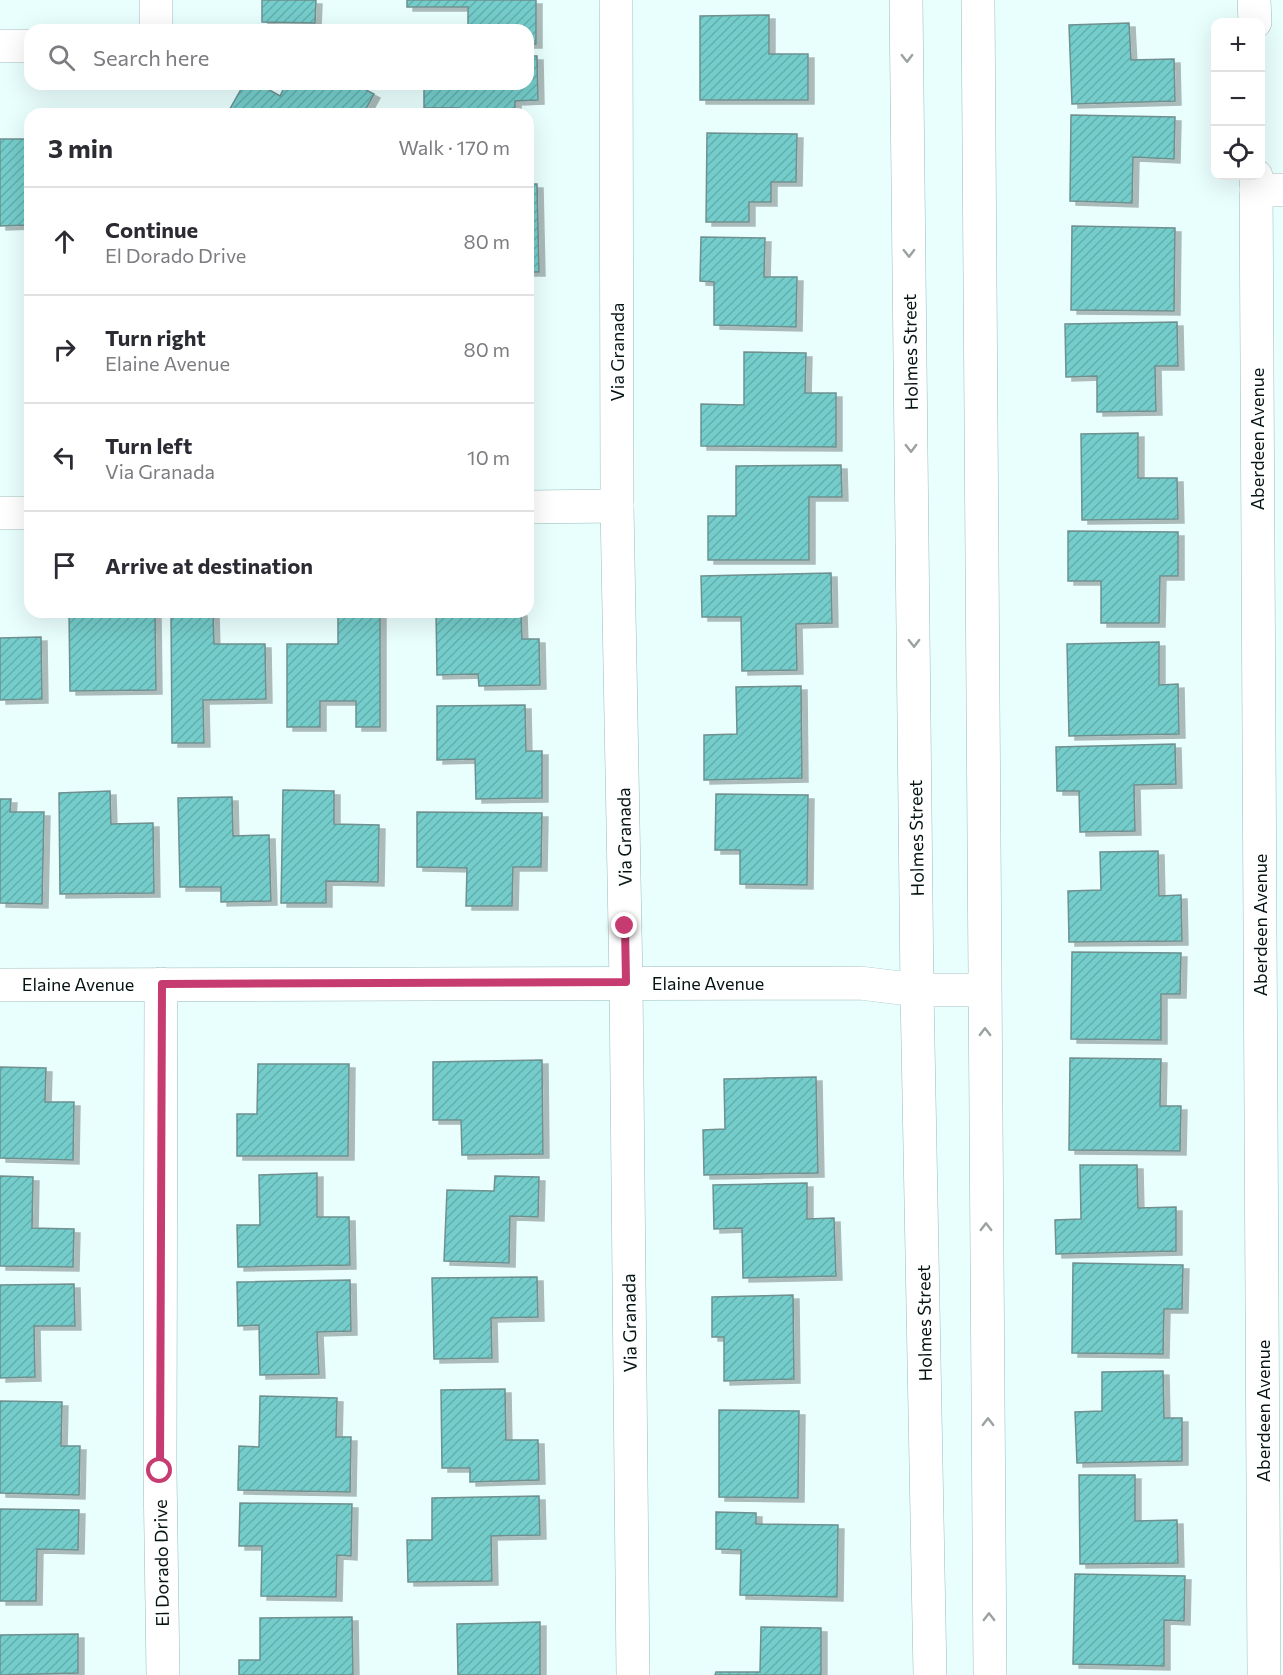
<!DOCTYPE html>
<html lang="en">
<head>
<meta charset="utf-8">
<style>
  body { margin:0; font-family:Commissioner,sans-serif; background:#f7f7f7; color:#2b2b33 }
  .controls { position:absolute; right:18px; top:18px; display:grid; overflow:hidden; border-radius:12px; box-shadow:0 6px 24px #0002 }
  .controls button { width:54px; height:54px; display:grid; place-items:center; padding:0; border:0; border-bottom:2px solid #e1e1e2; background:#fff; color:#2b2b33; font:30px sans-serif }
  .stop { position:absolute; width:18px; height:18px; margin:-14px; border:4px solid #c73c70; border-radius:50%; background:#fff }
  .stop.end { background:#c73c70; border-color:#fff; box-shadow:0 2px 6px #0008 }
  .list { margin:0; padding:0; list-style:none }
  h2 { display:flex; justify-content:space-between; align-items:center; height:78px; margin:0; padding:0 24px; font-size:26px }
  h2 small { font-size:20px; font-weight:400; color:#7c7c81 }
  .list li { display:grid; grid-template-columns:39px 1fr auto; gap:18px; align-items:center; box-sizing:border-box; height:108px; padding:0 24px; border-top:2px solid #e1e1e2 }
  .list b { display:block; font-size:22px; white-space:nowrap }
  .list p { margin:0; font-size:20px; white-space:nowrap; color:#7c7c81 }
  .list em { font-size:20px; font-style:normal; color:#7c7c81 }
  .icon { flex:none; width:33px; height:33px; fill:none; stroke:currentColor; stroke-width:2; stroke-linecap:round; stroke-linejoin:round }
  .map { position:relative; flex:none; width:1283px; height:1675px; overflow:hidden }
  .search { position:absolute; background:#fff; box-shadow:0 6px 24px #0002; left:24px; top:24px; width:510px; height:66px; display:flex; align-items:center; gap:15px; box-sizing:border-box; padding:0 21px; border-radius:18px; color:#7c7c81; font-size:22px }
  .panel { position:absolute; background:#fff; box-shadow:0 6px 24px #0002; left:24px; top:108px; width:510px; height:510px; border-radius:18px }
  .map>svg:first-child { display:block }
  .building { fill:url(#building-hatch); stroke:#6f908f; stroke-width:1.5; filter:url(#shadow) }
  .lines { fill:none; stroke-linecap:round; stroke-linejoin:round }
  .street-casing { stroke:#98bbba; stroke-width:34 }
  .secondary-casing { stroke:#98bbba; stroke-width:34 }
  .street { stroke:#fff; stroke-width:33 }
  .secondary { stroke:#fff; stroke-width:33 }
  .oneway { stroke:#9ca1a1 }
  .route { stroke:#c73c70; stroke-width:8 }
  .labels { text-anchor:middle; dominant-baseline:central; stroke-width:4.5; stroke-linejoin:round; paint-order:stroke }
  .street-label { font-size:18px; fill:#071414; stroke:#fff }
</style>
</head>
<body>
<div class="map">
<svg width="1283" height="1675" viewBox="0 0 1283 1675">
  <defs>
    <pattern id="building-hatch" width="6" height="6" patternUnits="userSpaceOnUse" patternTransform="scale(1.5)"><rect width="6" height="6" fill="#74cdcb"/><path d="M-1 1l2-2M0 6l6-6M5 7l2-2" fill="none" stroke="#63afad"/></pattern>
    <filter id="shadow"><feDropShadow dx="6" dy="4" stdDeviation="0" flood-color="#0004"/></filter>
  </defs>
  <rect width="100%" height="100%" fill="#e9fffe"/>
  <g class="building">
    <polygon points="262,0 316,0 315,23 262,22"/>
    <polygon points="407,0 536,0 536,44 528,44 528,30 468,30 468,7 407,7"/>
    <polygon points="769,15 769,54 808,54 808,100 700,100 700,16"/>
    <polygon points="1129,23 1131,60 1174,59 1175,101 1072,104 1069,25"/>
    <polygon points="528,56 537,56 538,100 515,101 515,114 458,114 458,108 424,108 424,84 528,84"/>
    <polygon points="244,84 259,84 280,96 286,84 355,84 374,94 363,114 227,114"/>
    <polygon points="1071,115 1175,117 1174,159 1133,157 1132,203 1070,201"/>
    <polygon points="707,133 797,134 796,182 771,182 771,202 749,202 749,222 706,222"/>
    <polygon points="0,139 26,139 27,225 0,226"/>
    <polygon points="528,184 537,184 539,272 528,272"/>
    <polygon points="1072,226 1175,228 1174,311 1071,310"/>
    <polygon points="701,237 765,238 764,277 797,277 796,327 714,325 714,282 700,281"/>
    <polygon points="1177,322 1178,366 1155,366 1156,411 1097,412 1097,376 1066,377 1065,324"/>
    <polygon points="744,352 806,353 805,393 836,393 836,447 701,446 701,404 744,405"/>
    <polygon points="1138,433 1138,478 1177,478 1178,519 1082,520 1081,434"/>
    <polygon points="841,465 842,497 809,497 809,560 708,560 708,516 736,516 736,466"/>
    <polygon points="1068,531 1178,532 1178,576 1160,576 1159,623 1101,623 1101,581 1068,581"/>
    <polygon points="831,573 832,623 796,624 797,670 742,671 741,617 702,617 701,576"/>
    <polygon points="69,612 155,612 156,690 70,691"/>
    <polygon points="171,612 213,612 214,644 265,644 266,699 203,700 204,743 172,743"/>
    <polygon points="338,612 380,612 380,727 356,727 356,701 320,701 320,727 287,727 287,644 338,644"/>
    <polygon points="436,612 521,612 522,639 539,639 540,685 479,686 478,674 437,675"/>
    <polygon points="41,637 42,699 0,700 0,638"/>
    <polygon points="1159,642 1159,685 1178,684 1179,734 1069,736 1067,644"/>
    <polygon points="801,686 802,778 704,780 704,735 737,734 736,687"/>
    <polygon points="525,705 526,751 542,751 542,798 476,799 475,759 437,760 437,706"/>
    <polygon points="1175,744 1176,784 1134,785 1135,831 1080,832 1079,791 1057,791 1056,747"/>
    <polygon points="283,790 334,791 334,824 379,825 378,882 326,881 326,903 281,903"/>
    <polygon points="110,791 111,824 153,823 154,893 60,894 59,793"/>
    <polygon points="716,794 808,795 807,885 740,884 740,850 715,850"/>
    <polygon points="232,797 233,836 269,835 271,901 221,902 221,887 180,887 178,798"/>
    <polygon points="0,799 11,799 10,812 44,812 42,904 0,903"/>
    <polygon points="417,812 542,813 541,867 513,867 512,906 466,906 467,868 417,867"/>
    <polygon points="1158,851 1159,896 1181,895 1182,941 1069,942 1068,891 1101,890 1100,852"/>
    <polygon points="1072,952 1181,953 1180,994 1161,994 1161,1040 1071,1039"/>
    <polygon points="1070,1058 1161,1059 1160,1106 1181,1106 1180,1151 1069,1150"/>
    <polygon points="542,1060 543,1154 462,1155 461,1120 433,1120 433,1062"/>
    <polygon points="258,1064 349,1064 348,1156 237,1156 237,1114 257,1114"/>
    <polygon points="0,1067 46,1068 45,1102 74,1102 73,1160 0,1158"/>
    <polygon points="816,1077 818,1173 704,1175 703,1130 725,1129 724,1079"/>
    <polygon points="1080,1165 1137,1165 1138,1208 1176,1207 1176,1251 1056,1254 1055,1220 1081,1219"/>
    <polygon points="317,1173 317,1217 349,1217 350,1265 238,1267 237,1225 260,1225 259,1175"/>
    <polygon points="0,1176 33,1177 32,1228 74,1229 73,1267 0,1266"/>
    <polygon points="495,1176 539,1177 538,1217 510,1216 509,1263 444,1261 447,1190 494,1191"/>
    <polygon points="807,1183 807,1219 834,1218 836,1276 743,1278 742,1228 714,1229 713,1185"/>
    <polygon points="1073,1263 1183,1265 1182,1309 1164,1309 1163,1354 1072,1353"/>
    <polygon points="537,1277 538,1317 491,1318 492,1358 434,1359 432,1278"/>
    <polygon points="350,1280 351,1331 317,1332 319,1374 260,1375 259,1325 238,1326 237,1282"/>
    <polygon points="74,1284 75,1326 34,1326 35,1377 0,1378 0,1285"/>
    <polygon points="793,1295 794,1379 724,1381 724,1337 712,1337 712,1297"/>
    <polygon points="1163,1371 1164,1418 1182,1418 1182,1461 1077,1463 1075,1412 1102,1411 1102,1372"/>
    <polygon points="505,1389 506,1440 538,1440 539,1480 470,1482 470,1468 442,1468 441,1390"/>
    <polygon points="260,1396 337,1398 336,1437 351,1437 350,1492 238,1490 239,1446 259,1447"/>
    <polygon points="0,1401 62,1402 61,1446 80,1446 79,1495 0,1493"/>
    <polygon points="719,1410 799,1411 798,1498 719,1497"/>
    <polygon points="1079,1475 1135,1475 1135,1521 1177,1520 1178,1563 1080,1564"/>
    <polygon points="539,1496 540,1535 491,1536 492,1581 408,1582 407,1540 432,1540 432,1498"/>
    <polygon points="240,1503 352,1504 351,1556 337,1555 336,1597 261,1596 262,1546 239,1546"/>
    <polygon points="0,1509 79,1510 78,1550 37,1549 36,1601 0,1601"/>
    <polygon points="716,1512 756,1513 756,1524 838,1525 837,1597 740,1595 741,1550 716,1549"/>
    <polygon points="1075,1574 1185,1576 1184,1621 1164,1620 1164,1666 1073,1664"/>
    <polygon points="352,1617 353,1675 239,1675 239,1660 260,1660 260,1618"/>
    <polygon points="540,1622 540,1675 458,1675 457,1624"/>
    <polygon points="761,1627 821,1628 821,1675 715,1675 716,1672 760,1672"/>
    <polygon points="78,1634 78,1673 0,1675 0,1635"/>
  </g>
  <g class="lines">
    <defs>
      <g id="street">
        <polyline points="156,0 156,30"/>
        <polyline points="616,0 617,506 626,982 633,1675"/>
        <polyline points="1254,0 1255,22"/>
        <polyline points="0,46 30,46"/>
        <polyline points="1256,176 1264,1675"/>
        <polyline points="1256,190 1283,190"/>
        <polyline points="528,507 617,506"/>
        <polyline points="0,513 30,513"/>
        <polyline points="161,984 160,1471 163,1675"/>
      </g>
      <g id="secondary">
        <polyline points="906,0 917,990 930,1675"/>
        <polyline points="978,0 990,1675"/>
        <polyline points="0,985 860,983 917,990 984,990"/>
      </g>
    </defs>
    <use href="#street" class="street-casing"/>
    <use href="#secondary" class="secondary-casing"/>
    <use href="#street" class="street"/>
    <use href="#secondary" class="secondary"/>
  </g>
  <defs><path id="oneway-chevron" d="M-2-3.5L2.5 0L-2 3.5" fill="none" stroke-width="1.6" stroke-linecap="round" stroke-linejoin="round" transform="scale(1.5)"/></defs>
  <g class="oneway">
    <use href="#oneway-chevron" transform="translate(907 58) rotate(89)"/>
    <use href="#oneway-chevron" transform="translate(909 253) rotate(89)"/>
    <use href="#oneway-chevron" transform="translate(911 448) rotate(89)"/>
    <use href="#oneway-chevron" transform="translate(914 643) rotate(89)"/>
    <use href="#oneway-chevron" transform="translate(985 1032) rotate(-90)"/>
    <use href="#oneway-chevron" transform="translate(986 1227) rotate(-90)"/>
    <use href="#oneway-chevron" transform="translate(988 1422) rotate(-90)"/>
    <use href="#oneway-chevron" transform="translate(989 1617) rotate(-90)"/>
  </g>
  <g class="lines">
    <polyline class="route" points="160,1471 162,984 626,982 625,926"/>
  </g>
  <g class="labels">
    <g class="street-label">
      <text transform="translate(617 352) rotate(-90)">Via Granada</text>
      <text transform="translate(910 352) rotate(-91)">Holmes Street</text>
      <text transform="translate(1257 439) rotate(-90)">Aberdeen Avenue</text>
      <text transform="translate(624 837) rotate(-91)">Via Granada</text>
      <text transform="translate(916 838) rotate(-91)">Holmes Street</text>
      <text transform="translate(1260 925) rotate(-90)">Aberdeen Avenue</text>
      <text x="708" y="983">Elaine Avenue</text>
      <text x="78" y="984">Elaine Avenue</text>
      <text transform="translate(629 1323) rotate(-91)">Via Granada</text>
      <text transform="translate(924 1323) rotate(-91)">Holmes Street</text>
      <text transform="translate(1263 1411) rotate(-90)">Aberdeen Avenue</text>
      <text transform="translate(161 1563) rotate(-91)">El Dorado Drive</text>
    </g>
  </g>
</svg>
<div class="controls">
<button>+</button>
<button>−</button>
<button><svg class="icon" aria-label="locate" viewBox="0 0 24 24"><circle cx="12" cy="12" r="6"/><path d="M12 2v4M12 18v4M2 12h4M18 12h4"/></svg></button>
</div>
<div class="stop" style="left:160px;top:1471px"></div>
<div class="stop end" style="left:625px;top:926px"></div>
<div class="search"><svg class="icon" aria-label="search" viewBox="0 0 24 24"><circle cx="10" cy="10" r="6"/><path d="M15 15l6 6"/></svg>Search here</div>
<section class="panel">
<h2>3 min<small>Walk · 170 m</small></h2>
<ul class="list">
<li><svg class="icon" aria-label="ahead" viewBox="0 0 24 24"><path d="M12 20V5M6 11l6-6 6 6"/></svg><div><b>Continue</b><p>El Dorado Drive</p></div><em>80 m</em></li>
<li><svg class="icon" aria-label="right" viewBox="0 0 24 24"><path d="M7 20v-9h11M14 6l5 5-5 5"/></svg><div><b>Turn right</b><p>Elaine Avenue</p></div><em>80 m</em></li>
<li><svg class="icon" aria-label="left" viewBox="0 0 24 24"><path d="M17 20v-9H6M10 6l-5 5 5 5"/></svg><div><b>Turn left</b><p>Via Granada</p></div><em>10 m</em></li>
<li><svg class="icon" aria-label="arrive" viewBox="0 0 24 24"><path d="M6 21V4h12l-3 4 3 4H6"/></svg><div><b>Arrive at destination</b></div></li>
</ul>
</section>
</div>
</body>
</html>
